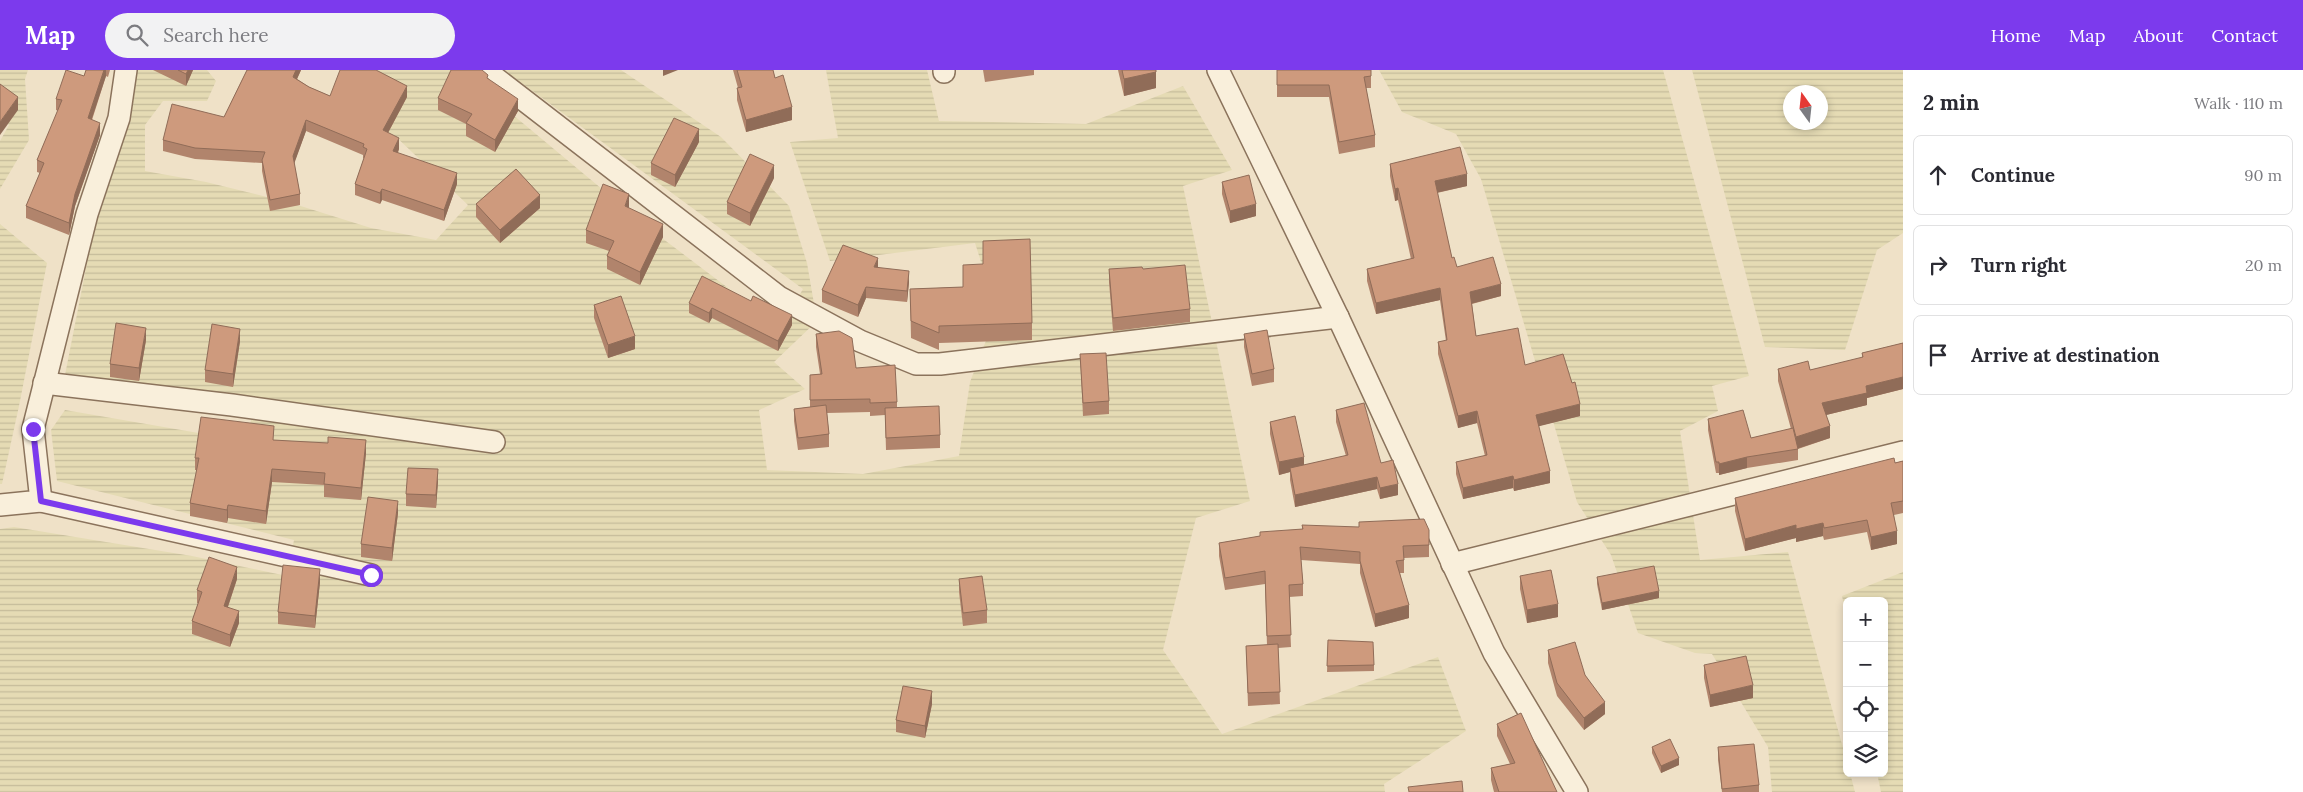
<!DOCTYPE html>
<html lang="en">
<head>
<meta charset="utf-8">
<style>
  body { margin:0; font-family:Lora,serif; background:#f2f2f3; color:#2b2b33 }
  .controls { position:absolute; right:15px; bottom:15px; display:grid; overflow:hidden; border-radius:8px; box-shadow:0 2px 8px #0003 }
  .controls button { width:45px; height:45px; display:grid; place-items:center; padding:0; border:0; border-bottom:1px solid #e1e1e2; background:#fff; color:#2b2b33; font:25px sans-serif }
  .compass { position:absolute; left:1783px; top:15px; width:45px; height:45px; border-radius:50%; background:#fff; box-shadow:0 2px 8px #0003; rotate:345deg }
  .stop { position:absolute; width:15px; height:15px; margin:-11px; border:4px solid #7c3aed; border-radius:50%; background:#fff }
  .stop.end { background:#7c3aed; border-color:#fff; box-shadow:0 1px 5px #0008 }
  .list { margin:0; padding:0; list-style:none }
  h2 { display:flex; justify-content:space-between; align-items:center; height:65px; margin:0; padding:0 20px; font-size:21px }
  h2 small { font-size:16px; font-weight:400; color:#7c7c81 }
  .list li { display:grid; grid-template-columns:32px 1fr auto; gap:15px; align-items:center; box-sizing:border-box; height:80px; margin:0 10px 10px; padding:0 10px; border:1px solid #e1e1e2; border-radius:8px }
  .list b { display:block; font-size:19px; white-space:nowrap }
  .list em { font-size:16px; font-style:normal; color:#7c7c81 }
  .icon { flex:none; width:28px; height:28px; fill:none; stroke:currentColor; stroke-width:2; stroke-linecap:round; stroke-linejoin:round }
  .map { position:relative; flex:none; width:1903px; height:722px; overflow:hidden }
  header { display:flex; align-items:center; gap:30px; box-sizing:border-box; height:70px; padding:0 25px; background:#7c3aed; color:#fff }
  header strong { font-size:24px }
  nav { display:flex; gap:28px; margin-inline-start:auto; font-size:18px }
  .search { width:350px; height:45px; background:#f2f2f3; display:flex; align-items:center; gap:12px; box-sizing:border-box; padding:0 18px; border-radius:28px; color:#7c7c81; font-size:19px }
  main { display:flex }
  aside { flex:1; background:#fff }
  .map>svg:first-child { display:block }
  .farmland { fill:url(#farmland-rules); fill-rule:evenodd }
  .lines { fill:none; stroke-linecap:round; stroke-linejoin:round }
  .street-casing { stroke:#8b735c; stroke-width:24 }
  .street { stroke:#f9efdb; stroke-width:21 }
  .wall { fill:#b1846c }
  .shaded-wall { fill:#906c58 }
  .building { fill:#ce9a7d; stroke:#906c58 }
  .route { stroke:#7c3aed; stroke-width:6 }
</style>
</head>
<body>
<header>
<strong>Map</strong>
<div class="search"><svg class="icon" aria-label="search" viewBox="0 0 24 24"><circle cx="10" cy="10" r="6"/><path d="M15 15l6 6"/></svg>Search here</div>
<nav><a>Home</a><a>Map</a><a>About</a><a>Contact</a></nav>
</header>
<main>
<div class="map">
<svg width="1903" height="722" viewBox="0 0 1903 722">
  <defs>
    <pattern id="farmland-rules" width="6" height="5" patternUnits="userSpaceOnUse" patternTransform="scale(1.25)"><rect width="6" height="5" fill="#e5dbb4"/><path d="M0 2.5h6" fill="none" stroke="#c5bc9a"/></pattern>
  </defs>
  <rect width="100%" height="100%" fill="#efe1c7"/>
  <g class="farmland">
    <polygon points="0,0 28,0 25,9 29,70 0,119 0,71 9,55 0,47"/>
    <polygon points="125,0 207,0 216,11 207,31 163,31 145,55 145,101 206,112 291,133 371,158 436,170 468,135 394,65 378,61 371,0 452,0 495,30 650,159 740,227 784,251 803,219 504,0 621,0 721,67 789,136 807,193 817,251 774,292 805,319 759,340 767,400 863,404 959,386 970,312 997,242 975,173 830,191 790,72 838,68 826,0 927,0 939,51 1086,54 1183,16 1232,100 1183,116 1250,431 1196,448 1163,580 1222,664 1438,587 1466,661 1384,714 1385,722 0,722 0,459 14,457 192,486 287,506 294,470 57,411 51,360 65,340 245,371 254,340 65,305"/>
    <polygon points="1379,0 1663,0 1749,306 1712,316 1718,341 1680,361 1700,490 1788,482 1847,692 1847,703 1850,703 1855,722 1772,722 1768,677 1712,584 1695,583 1638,563 1611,485 1577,432 1481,109 1456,64 1402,42"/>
    <path d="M1692,0H1903V163L1877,180L1845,280L1765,277ZM1790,22H1820V52H1790Z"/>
    <polygon points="0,154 47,193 19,336 2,414 0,414"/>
    <polygon points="1903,502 1903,722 1881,722 1877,703 1884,703 1884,531 1847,531 1847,549 1842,526"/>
  </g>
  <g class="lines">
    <defs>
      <g id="street">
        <polyline points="485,0 779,227 860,271 916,294 940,294 1338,247"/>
        <polyline points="944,0 944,2"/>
        <polyline points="1218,0 1338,247 1494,583 1577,722"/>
        <polyline points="44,313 232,335 494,372"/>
        <polyline points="41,431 371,505"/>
        <polyline points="0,435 41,431 33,359 87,144 119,48 126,0"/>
        <polyline points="1452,494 1903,382"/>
      </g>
    </defs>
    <use href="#street" class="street-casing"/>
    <use href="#street" class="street"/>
  </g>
  <g class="wall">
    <polygon points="86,0 110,0 108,7 106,6 92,50 100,65 75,136 69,165 26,148 26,136 40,103 37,102 37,90 58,41 56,40 56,29 84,6"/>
    <polygon points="153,0 193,0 186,16"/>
    <polygon points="247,0 301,0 297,9 309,17 330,26 407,27 388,63 399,79 398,83 457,114 444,151 382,130 380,134 355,125 355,114 364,88 363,88 363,85 306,61 294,93 300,124 300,135 270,141 262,101 262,93 195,89 163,81 163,70 224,47"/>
    <polygon points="733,0 773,0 775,8 792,50 746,62 737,30 737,18 738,18"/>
    <polygon points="983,0 1034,0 1034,5 985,12"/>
    <polygon points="1118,0 1156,0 1156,18 1124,26"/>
    <polygon points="1277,0 1371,6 1371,18 1366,18 1375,65 1375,77 1339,84 1329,27 1277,27"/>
    <polygon points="488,8 518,41 495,82 466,66 466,54 438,40 438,28"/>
    <polygon points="699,72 675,117 651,105 651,93"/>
    <polygon points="1390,94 1467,116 1437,123 1452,188 1457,197 1501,226 1472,234 1476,266 1525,295 1580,346 1538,356 1550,413 1514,421 1513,418 1463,429 1456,404 1456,392 1485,386 1477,353 1458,358 1438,284 1438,272 1446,271 1440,230 1376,244 1367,211 1367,199 1411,189 1398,130 1395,131 1390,106"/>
    <polygon points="774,108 750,156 727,144 727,132"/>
    <polygon points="1222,112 1256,146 1230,153 1222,124"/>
    <polygon points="476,134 540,138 500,173 476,147"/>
    <polygon points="629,137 629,138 663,167 640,215 607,199 607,186 609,181 586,173 586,160"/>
    <polygon points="963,195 1032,253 1032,270 939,273 939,280 911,268 910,219 963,217"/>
    <polygon points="878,198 909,212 907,232 866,228 858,247 822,232 822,220"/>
    <polygon points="1109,199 1143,199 1190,239 1190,252 1113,261 1109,212"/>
    <polygon points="689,233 792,255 778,281 712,248 709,253 689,243"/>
    <polygon points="594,235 635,279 608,288 594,248"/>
    <polygon points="816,264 897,332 897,338 940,365 940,378 886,380 885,345 870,346 870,342 827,343 829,364 829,377 798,380 794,351 794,339 810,337 810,305 820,304 816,277"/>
    <polygon points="1244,264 1274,299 1274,312 1252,316 1244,277"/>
    <polygon points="146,270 139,311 110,307 110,294"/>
    <polygon points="1903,270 1903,319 1867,328 1867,335 1826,345 1830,368 1798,379 1798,390 1747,398 1719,405 1719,403 1716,403 1708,360 1708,349 1751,368 1791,359 1778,311 1778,299 1810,300 1862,288 1862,283 1903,273"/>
    <polygon points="240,271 233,317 205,312 205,300"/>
    <polygon points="1080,284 1109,331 1109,344 1083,346"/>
    <polygon points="1336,340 1381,393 1398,425 1380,429 1377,419 1295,437 1290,410 1290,402 1279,405 1270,364 1270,352 1304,395 1346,386 1336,352"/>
    <polygon points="274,370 366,383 361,430 324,427 324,415 272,412 266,454 228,448 227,453 190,446 190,433 197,400 195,400 195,388"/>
    <polygon points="1903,391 1903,443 1894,445 1897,474 1871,480 1867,462 1824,470 1823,466 1796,472 1796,468 1745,481 1735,441 1735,428"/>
    <polygon points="438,411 436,438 406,436 406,424"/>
    <polygon points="398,443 392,491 361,487 361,474"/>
    <polygon points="1302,455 1429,475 1429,487 1404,488 1404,503 1400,503 1409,548 1375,557 1360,503 1360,494 1301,490 1303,514 1303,526 1289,527 1291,577 1278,578 1280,634 1248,636 1246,576 1267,575 1265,514 1225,520 1219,486 1219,473 1302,459"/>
    <polygon points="1520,506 1558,547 1527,553 1520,519"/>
    <polygon points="1597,507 1659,528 1602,540 1597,514"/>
    <polygon points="237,509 228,537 239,553 230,577 192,564 192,551 198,533 197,533 197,520"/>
    <polygon points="959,509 987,540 987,553 963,556 959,522"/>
    <polygon points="320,512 315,558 278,554 278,542"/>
    <polygon points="1328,570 1374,595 1374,601 1327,602"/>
    <polygon points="1548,580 1585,605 1605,644 1584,660 1557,626 1548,593"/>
    <polygon points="1704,595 1753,628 1710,637 1704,608"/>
    <polygon points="932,634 925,668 896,662 896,650"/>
    <polygon points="1497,654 1557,722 1494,722 1491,710 1491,698 1510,694 1497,666"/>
    <polygon points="1652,677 1679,695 1661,703 1652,683"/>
    <polygon points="1718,677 1759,715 1759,722 1722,722 1718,690"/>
  </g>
  <g class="shaded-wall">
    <polygon points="104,0 106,0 106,6 88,60 88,48"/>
    <polygon points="188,0 193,0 186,16 186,4"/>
    <polygon points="296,0 301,0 293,18 293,7"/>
    <polygon points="663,0 678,0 663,6"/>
    <polygon points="1156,2 1156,18 1124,26 1124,9"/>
    <polygon points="407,16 407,27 383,72 383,60"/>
    <polygon points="18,27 18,40 0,65 0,52"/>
    <polygon points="518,29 518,41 495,82 495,70"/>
    <polygon points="792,37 792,50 746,62 746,50"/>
    <polygon points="306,50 306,61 293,97 293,86"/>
    <polygon points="100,53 100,65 75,136 69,165 69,153 75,124"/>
    <polygon points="699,59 699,72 675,117 675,105"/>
    <polygon points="399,68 399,79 393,92 393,81"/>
    <polygon points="774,95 774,108 750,156 750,143"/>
    <polygon points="457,103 457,114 444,151 444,140"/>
    <polygon points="1467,104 1467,116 1435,123 1435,111"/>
    <polygon points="1398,118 1398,130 1395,131 1395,119"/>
    <polygon points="382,119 382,130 380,134 380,123"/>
    <polygon points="629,124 629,137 625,148 625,136"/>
    <polygon points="540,125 540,138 500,173 500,160"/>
    <polygon points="1256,134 1256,146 1230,153 1230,141"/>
    <polygon points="663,154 663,167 640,215 640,202"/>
    <polygon points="878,188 878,199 874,197"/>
    <polygon points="909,201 909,212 907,232 907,221"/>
    <polygon points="1501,214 1501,226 1470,234 1470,222"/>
    <polygon points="866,217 866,228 858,247 858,235"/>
    <polygon points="1440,218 1440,230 1376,244 1376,233"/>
    <polygon points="712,238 712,248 709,253 709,243"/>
    <polygon points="792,245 792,255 778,281 778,271"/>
    <polygon points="146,258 146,270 139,311 139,298"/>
    <polygon points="240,259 240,271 233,317 233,304"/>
    <polygon points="635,266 635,279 608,288 608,275"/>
    <polygon points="1903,307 1903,319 1867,328 1867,335 1822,346 1822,333 1866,316"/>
    <polygon points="1580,334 1580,346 1536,357 1536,345"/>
    <polygon points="1477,341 1477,353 1458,358 1458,346"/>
    <polygon points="1830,356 1830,368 1796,379 1796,367"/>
    <polygon points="366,370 366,383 361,430 361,418"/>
    <polygon points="1304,387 1304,399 1290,398 1290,402 1279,405 1279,392"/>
    <polygon points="1747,387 1747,398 1719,405 1719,394"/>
    <polygon points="272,399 272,412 266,454 266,441"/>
    <polygon points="438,399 438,411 436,438 436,425"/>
    <polygon points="1550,401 1550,413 1514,421 1514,410"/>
    <polygon points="1513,406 1513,418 1463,429 1463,418"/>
    <polygon points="1377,407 1377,419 1295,437 1295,425"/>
    <polygon points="1398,414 1398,425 1380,429 1380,418"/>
    <polygon points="398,431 398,443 392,491 392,478"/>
    <polygon points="228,435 228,448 227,453 227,440"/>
    <polygon points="1823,453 1823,466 1796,472 1796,459"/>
    <polygon points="1796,455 1796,468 1745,481 1745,469"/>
    <polygon points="1897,461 1897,474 1871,480 1871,467"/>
    <polygon points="237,497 237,509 224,548 224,536"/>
    <polygon points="320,499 320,512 315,558 315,546"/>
    <polygon points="1659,521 1659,528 1602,540 1602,533"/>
    <polygon points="1558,534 1558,547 1527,553 1527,540"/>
    <polygon points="1409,535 1409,548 1375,557 1375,544"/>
    <polygon points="239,541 239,553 230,577 230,565"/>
    <polygon points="1753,615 1753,628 1710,637 1710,625"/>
    <polygon points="932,621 932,634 925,668 925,656"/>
    <polygon points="1605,632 1605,644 1584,660 1584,648"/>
    <polygon points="1679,688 1679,695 1661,703 1661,696"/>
  </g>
  <g class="building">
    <polygon points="66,0 84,6 86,0 104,0 88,48 100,53 75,124 69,153 26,136 44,93 37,90 62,30 56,29"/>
    <polygon points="178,0 188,0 186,4"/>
    <polygon points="247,0 296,0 293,7 309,17 330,26 340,0 376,0 407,16 383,60 399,68 393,81 457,103 444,140 382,119 380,123 355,114 367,79 363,77 364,74 306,50 293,86 300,124 270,130 262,90 265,82 195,78 163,70 172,34 224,47"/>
    <polygon points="451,0 482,0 488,5 487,8 518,29 495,70 466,53 472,44 438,28"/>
    <polygon points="737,0 773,0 775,8 783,5 792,37 746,50 737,18 742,17"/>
    <polygon points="1122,0 1156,0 1156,2 1124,9"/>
    <polygon points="1277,0 1371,0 1371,6 1364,7 1375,65 1339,72 1329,15 1277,15"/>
    <polygon points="0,14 18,27 0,52"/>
    <polygon points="674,48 699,59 675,105 651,93"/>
    <polygon points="1460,77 1467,104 1435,111 1452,188 1454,187 1457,197 1493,187 1501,214 1470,222 1476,266 1518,258 1525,295 1563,284 1572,313 1575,312 1580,334 1536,345 1550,401 1514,410 1513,406 1463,418 1456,392 1487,385 1477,341 1458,346 1438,272 1447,270 1440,218 1376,233 1367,199 1414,188 1398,118 1395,119 1390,94"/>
    <polygon points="750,84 774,95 750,143 727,132"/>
    <polygon points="516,99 540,125 500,160 476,134"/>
    <polygon points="1249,105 1256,134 1230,141 1222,112"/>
    <polygon points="603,114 629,124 625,136 663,154 640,202 607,186 614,171 586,160"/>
    <polygon points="1030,169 1032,253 939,256 939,263 911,251 910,219 963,217 963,195 983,194 983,171"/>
    <polygon points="843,175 878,188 874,197 909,201 907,221 866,217 858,235 822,220"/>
    <polygon points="1185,195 1190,239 1113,248 1109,199 1142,197 1143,199"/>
    <polygon points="702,206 751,231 753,226 792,245 778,271 712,238 709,243 689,233"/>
    <polygon points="621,226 635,266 608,275 594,235"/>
    <polygon points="116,253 146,258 139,298 110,294"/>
    <polygon points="212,254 240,259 233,304 205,300"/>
    <polygon points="1267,260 1274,299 1252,304 1244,264"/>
    <polygon points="839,261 852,268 856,298 895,295 897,332 870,333 870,329 810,330 810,305 822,304 816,264"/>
    <polygon points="1903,273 1903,307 1866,316 1867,323 1822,333 1830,356 1796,367 1778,299 1808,291 1810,300 1863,287 1862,283"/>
    <polygon points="1106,283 1109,331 1083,333 1080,284"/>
    <polygon points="1364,333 1381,393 1393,390 1398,414 1380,418 1377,407 1295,425 1290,398 1348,385 1336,340"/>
    <polygon points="826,335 829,364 798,368 794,339"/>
    <polygon points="939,336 940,365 886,368 885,338"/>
    <polygon points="1743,340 1751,368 1793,358 1798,379 1747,387 1719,394 1719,392 1716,392 1708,349"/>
    <polygon points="1295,346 1304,387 1279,392 1270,352"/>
    <polygon points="201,347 274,356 273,370 328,373 328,367 366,370 361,418 324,414 325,403 272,399 266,441 228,435 227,440 190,433 199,388 195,388"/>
    <polygon points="1894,388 1895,393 1903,391 1903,431 1891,433 1897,461 1871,467 1867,450 1824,458 1823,453 1796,459 1796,455 1745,469 1735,428"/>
    <polygon points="408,398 438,399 436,425 406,424"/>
    <polygon points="368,427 398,431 392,478 361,474"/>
    <polygon points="1424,449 1429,460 1429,475 1403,476 1404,490 1396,491 1409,535 1375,544 1360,491 1360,482 1300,477 1303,514 1289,515 1291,565 1267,566 1265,501 1225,508 1219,473 1260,466 1260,462 1303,459 1302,455 1359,457 1359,452"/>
    <polygon points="209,487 237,497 224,536 239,541 230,565 192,551 202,522 197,520"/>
    <polygon points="283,495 320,499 315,546 278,542"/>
    <polygon points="1654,496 1659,521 1602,533 1597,507"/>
    <polygon points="1551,500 1558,534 1527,540 1520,506"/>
    <polygon points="982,506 987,540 963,543 959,509"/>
    <polygon points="1328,570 1373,572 1374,595 1327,596"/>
    <polygon points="1575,572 1585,605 1605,632 1584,648 1557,613 1548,580"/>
    <polygon points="1278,574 1280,622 1248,623 1246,576"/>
    <polygon points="1746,586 1753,615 1710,625 1704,595"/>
    <polygon points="903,616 932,621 925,656 896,650"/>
    <polygon points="1521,643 1557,722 1499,722 1491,698 1515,693 1497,654"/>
    <polygon points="1670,669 1679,688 1661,696 1652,677"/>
    <polygon points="1754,674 1759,715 1722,719 1718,677"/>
    <polygon points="1462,711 1463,722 1409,722 1408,717"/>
  </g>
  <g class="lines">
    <polyline class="route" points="33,359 41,431 371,505"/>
  </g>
</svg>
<div class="controls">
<button>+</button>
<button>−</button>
<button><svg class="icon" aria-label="locate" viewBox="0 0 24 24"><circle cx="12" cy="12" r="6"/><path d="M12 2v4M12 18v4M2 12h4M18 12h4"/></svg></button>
<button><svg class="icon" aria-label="layers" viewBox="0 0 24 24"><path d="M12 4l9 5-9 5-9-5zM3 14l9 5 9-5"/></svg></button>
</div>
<svg class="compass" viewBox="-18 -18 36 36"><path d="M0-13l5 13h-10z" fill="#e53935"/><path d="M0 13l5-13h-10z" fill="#7c7c81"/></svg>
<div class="stop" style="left:371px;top:505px"></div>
<div class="stop end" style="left:33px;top:359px"></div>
</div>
<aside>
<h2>2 min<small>Walk · 110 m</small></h2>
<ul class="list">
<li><svg class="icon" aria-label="ahead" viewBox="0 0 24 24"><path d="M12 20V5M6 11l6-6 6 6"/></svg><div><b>Continue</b></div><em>90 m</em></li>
<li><svg class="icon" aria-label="right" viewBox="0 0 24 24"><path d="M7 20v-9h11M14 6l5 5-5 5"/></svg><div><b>Turn right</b></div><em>20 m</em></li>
<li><svg class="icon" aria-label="arrive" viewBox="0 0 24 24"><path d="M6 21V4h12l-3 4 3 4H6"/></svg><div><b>Arrive at destination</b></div></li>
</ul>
</aside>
</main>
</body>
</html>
